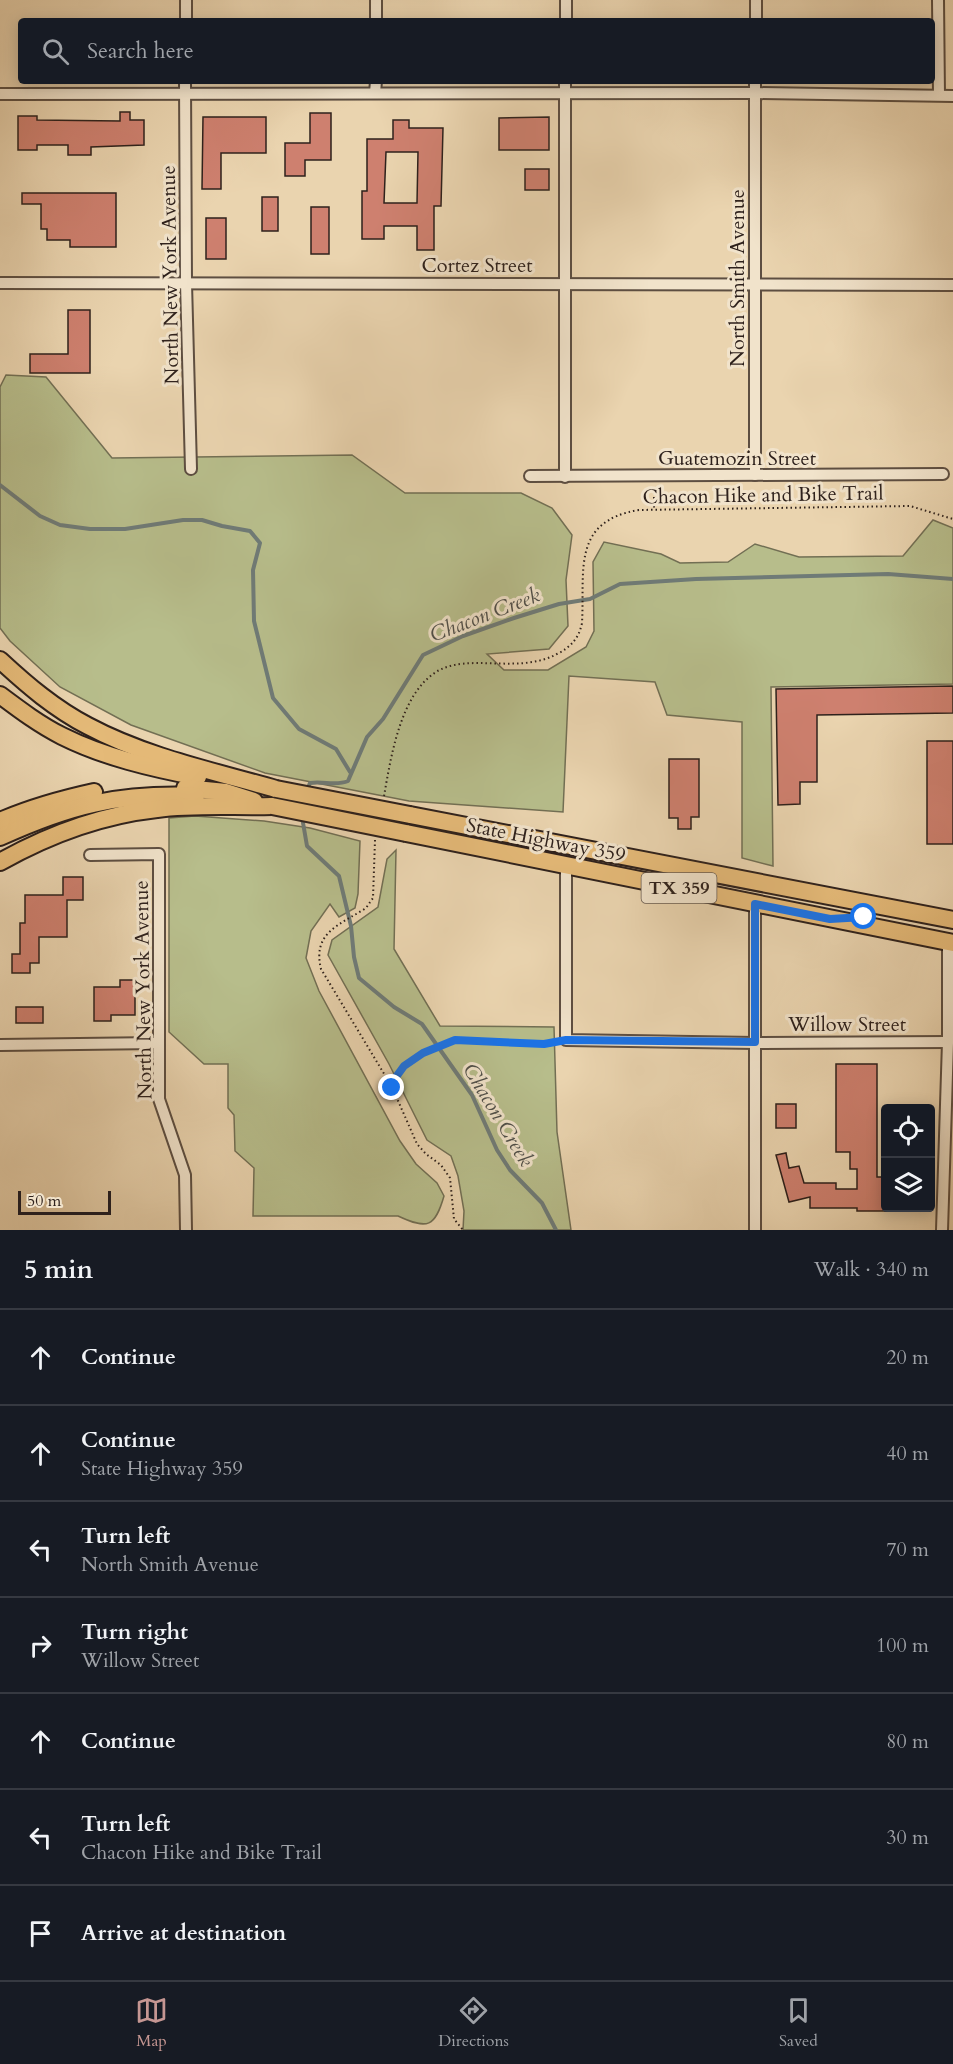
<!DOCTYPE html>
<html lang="en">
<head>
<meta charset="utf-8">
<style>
  body { margin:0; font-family:Cardo,serif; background:#242831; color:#f1f3f6 }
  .controls { position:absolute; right:18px; bottom:18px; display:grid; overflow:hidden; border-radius:6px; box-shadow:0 3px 15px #0003 }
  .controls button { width:54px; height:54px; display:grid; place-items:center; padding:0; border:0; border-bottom:2px solid #363941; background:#171b24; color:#f1f3f6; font:30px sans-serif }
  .scale { position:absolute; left:18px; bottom:15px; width:93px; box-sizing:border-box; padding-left:6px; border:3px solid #2e211c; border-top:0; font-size:16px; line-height:21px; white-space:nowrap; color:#2e211c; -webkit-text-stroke:4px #f1e3cb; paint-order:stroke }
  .stop { position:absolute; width:18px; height:18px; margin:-14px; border:4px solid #1a73e8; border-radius:50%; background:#fff }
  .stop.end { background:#1a73e8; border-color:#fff; box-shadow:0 2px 6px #0008 }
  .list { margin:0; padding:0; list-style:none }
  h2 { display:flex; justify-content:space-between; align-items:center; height:78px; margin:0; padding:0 24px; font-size:26px }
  h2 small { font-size:20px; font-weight:400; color:#9ea1a6 }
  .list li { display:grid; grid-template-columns:39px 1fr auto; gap:18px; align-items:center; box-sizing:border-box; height:96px; padding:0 24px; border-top:2px solid #363941 }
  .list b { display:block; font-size:22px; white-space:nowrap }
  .list p { margin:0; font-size:20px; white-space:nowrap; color:#9ea1a6 }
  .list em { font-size:20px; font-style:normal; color:#9ea1a6 }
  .icon { flex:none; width:33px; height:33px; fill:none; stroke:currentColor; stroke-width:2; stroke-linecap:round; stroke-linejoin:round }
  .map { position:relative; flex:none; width:953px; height:1230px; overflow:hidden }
  .search { position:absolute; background:#171b24; box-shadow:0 3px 15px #0003; left:18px; right:18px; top:18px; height:66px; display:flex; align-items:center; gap:15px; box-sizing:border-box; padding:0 21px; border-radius:6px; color:#9ea1a6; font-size:22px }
  .sheet { height:750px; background:#171b24 }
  nav { display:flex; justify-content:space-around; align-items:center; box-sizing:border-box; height:84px; border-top:2px solid #363941; background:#171b24; font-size:16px; color:#9ea1a6 }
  nav a { display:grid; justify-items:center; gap:3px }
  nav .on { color:#c59692 }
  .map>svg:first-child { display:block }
  .green { fill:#b7bd8b; stroke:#726f54; stroke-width:1.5 }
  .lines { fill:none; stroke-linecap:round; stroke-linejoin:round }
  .stream { stroke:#6f7b77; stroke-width:4 }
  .building { fill:#ce806f; stroke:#2e211c; stroke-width:1.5; fill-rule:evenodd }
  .minor-casing { stroke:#5d4e41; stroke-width:14 }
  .primary-casing { stroke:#2e211c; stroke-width:20 }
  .path { stroke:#2e211c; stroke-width:2; stroke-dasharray:1.5 3; stroke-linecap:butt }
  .minor { stroke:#f1e3cb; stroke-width:10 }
  .primary { stroke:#e5ba78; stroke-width:16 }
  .primary-bridge-casing { stroke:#2e211c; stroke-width:20; stroke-linecap:butt }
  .primary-bridge { stroke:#e5ba78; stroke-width:16 }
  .route { stroke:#1a73e8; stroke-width:8 }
  .labels { text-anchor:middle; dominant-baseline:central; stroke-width:6; stroke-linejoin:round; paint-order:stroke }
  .shield { fill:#f1e3cb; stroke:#685b50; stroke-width:1.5 }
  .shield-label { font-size:18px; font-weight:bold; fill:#2e211c }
  .street-label { font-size:20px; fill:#2e211c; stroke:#f1e3cb }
  .water-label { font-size:21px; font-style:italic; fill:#4e4e49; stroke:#f1e3cb }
</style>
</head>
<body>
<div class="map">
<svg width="953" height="1230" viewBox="0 0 953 1230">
  <rect width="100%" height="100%" fill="#ead4af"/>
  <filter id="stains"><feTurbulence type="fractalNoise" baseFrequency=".00333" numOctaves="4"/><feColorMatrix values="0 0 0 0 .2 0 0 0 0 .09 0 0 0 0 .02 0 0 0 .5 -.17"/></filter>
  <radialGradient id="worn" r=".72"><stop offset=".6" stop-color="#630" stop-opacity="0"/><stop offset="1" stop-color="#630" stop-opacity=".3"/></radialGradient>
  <g class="green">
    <polygon points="6,375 46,377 112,458 352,455 405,493 521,493 552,508 572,535 566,580 568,626 549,649 487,654 504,670 548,670 586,647 594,631 593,562 604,542 661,554 680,563 728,562 755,544 799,557 903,556 933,520 953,528 953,684 771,687 773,866 742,858 742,722 667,715 655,682 569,676 563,812 409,801 265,773 131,725 60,687 10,641 0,628 0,387"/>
    <path d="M195,816L264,821L310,828L360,841L358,894L355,908L339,917L330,904L311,931L306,958L319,991L400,1141L416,1164L437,1183L444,1196C435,1227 428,1230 398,1216H253L254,1168L235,1151L234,1115L228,1108V1064H204L169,1032V818Z"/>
    <polygon points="396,850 394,949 440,1026 554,1027 557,1132 571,1230 463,1230 464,1211 458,1176 451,1156 427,1140 389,1064 328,955 332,940 378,907 387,859"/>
  </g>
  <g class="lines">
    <g class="stream">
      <polyline points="0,485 40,516 60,525 90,529 125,529 183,520 202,520 222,526 250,531 260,543 253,570 254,621 273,698 299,729 336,749 350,772"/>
      <path d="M307,790L310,783C323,781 337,786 348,781L367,737L383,719L423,655L463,636L514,618L559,604L590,599L620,584L696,579L888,574L953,579"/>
      <polyline points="302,817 307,846 339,876 351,926 354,957 359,978 394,1007 422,1024 472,1095 497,1150 510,1170 542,1203 556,1230"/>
    </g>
  </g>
  <g class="building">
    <polygon points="120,112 130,112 130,120 144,120 144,145 91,147 91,155 68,155 68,145 37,145 37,150 18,150 18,116 37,116 37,120 120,121"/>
    <polygon points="310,113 331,113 331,160 305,160 305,176 285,176 285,143 310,143"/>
    <polygon points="203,117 266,117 266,153 221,153 221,189 202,189"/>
    <polygon points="549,117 549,150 499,150 499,118"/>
    <path d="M393,120H409V128H443L441,206H434V250H417V226H384V239H362V191H367V139H393ZM386,152H418L417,203H384Z"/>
    <rect x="525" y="169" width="24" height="21"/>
    <polygon points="22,193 116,193 116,247 70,247 70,240 47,240 47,229 41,229 41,204 22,204"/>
    <rect x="262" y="197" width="16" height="34"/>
    <rect x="311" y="207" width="18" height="47"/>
    <rect x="206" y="218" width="20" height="41"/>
    <polygon points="68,310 90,310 90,373 30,373 30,354 68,354"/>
    <polygon points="953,686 953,713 817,715 817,782 800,782 800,804 778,805 776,689"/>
    <rect x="927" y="741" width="26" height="103"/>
    <polygon points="669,759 699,759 699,817 691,817 691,829 678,829 678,818 669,818"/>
    <polygon points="63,877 83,877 83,900 67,900 67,937 39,937 39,963 30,963 30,973 12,973 12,954 20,954 20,923 25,923 25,895 63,895"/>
    <polygon points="120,980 135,980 135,1015 111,1015 111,1021 94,1021 94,987 120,987"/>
    <rect x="16" y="1007" width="27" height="16"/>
    <polygon points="836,1064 877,1064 877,1177 885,1177 885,1211 857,1211 857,1208 810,1208 810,1197 789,1202 776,1155 786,1153 789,1168 799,1166 804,1183 836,1183 836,1189 857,1189 857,1169 850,1169 850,1152 836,1152"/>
    <rect x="776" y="1104" width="20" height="24"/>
  </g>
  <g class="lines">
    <defs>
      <g id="minor">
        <polyline points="938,0 939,95"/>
        <polyline points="186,21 186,0"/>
        <polyline points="376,21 376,0"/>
        <polyline points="566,21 566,0"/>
        <polyline points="756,21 756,0"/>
        <polyline points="185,81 186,283 191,469"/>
        <polyline points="375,93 376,81"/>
        <polyline points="0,94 755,93 953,96"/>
        <polyline points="0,283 953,285"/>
        <polyline points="755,475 755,81"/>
        <polyline points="530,476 943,474"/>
        <polyline points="565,477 565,81"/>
        <polyline points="90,855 159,854 159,1099 185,1175 186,1230"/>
        <polyline points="566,865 566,1040 755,1043 948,1042"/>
        <polyline points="0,1045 158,1043"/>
        <polyline points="755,1230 755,904"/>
        <polyline points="942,1230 948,1042 948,942"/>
      </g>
      <g id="primary">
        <path d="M0,660C27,685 55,709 88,726C146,757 213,771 276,789"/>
        <path d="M0,695C20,710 40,725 62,736C104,757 151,768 198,777"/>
        <polyline points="185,788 226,792 254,801"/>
        <polyline points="410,815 953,920"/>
        <path d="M0,821C30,808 62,799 94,792"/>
        <polyline points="406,833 953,943"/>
        <path d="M0,837C70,805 119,793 196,796"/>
        <path d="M0,862C48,835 102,815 157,809C195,804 234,807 272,806"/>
      </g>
    </defs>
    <use href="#minor" class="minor-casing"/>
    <use href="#primary" class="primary-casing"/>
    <g class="path">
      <polyline points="654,488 654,510"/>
      <path d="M384,796C391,757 400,695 436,672C468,652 518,675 557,654C571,647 579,638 582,623C585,571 571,521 639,510L910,506L953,519"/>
      <path d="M375,840L373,898L366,908C340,925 312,932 321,969L392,1087L417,1144L426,1154L441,1165L450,1178L454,1219L463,1230"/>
      <polyline points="392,1087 404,1066 423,1054 455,1040 544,1044 556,1042"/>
    </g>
    <use href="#minor" class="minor"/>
    <use href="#primary" class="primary"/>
    <defs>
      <g id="primary-bridge">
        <polyline points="276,789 410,815"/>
        <polyline points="272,806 406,833"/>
      </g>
    </defs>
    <use href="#primary-bridge" class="primary-bridge-casing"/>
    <use href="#primary-bridge" class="primary-bridge"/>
  </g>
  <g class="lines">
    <polyline class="route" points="392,1088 396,1077 404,1066 423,1053 455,1040 544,1044 566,1040 755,1042 755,904 830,919 864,917"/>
  </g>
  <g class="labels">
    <rect class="shield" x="641.5" y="873" width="75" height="30" rx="4.5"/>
    <g class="shield-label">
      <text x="679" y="888">TX 359</text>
    </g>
    <g class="street-label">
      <text x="477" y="265">Cortez Street</text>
      <text transform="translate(170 275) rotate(-91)">North New York Avenue</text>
      <text transform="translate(737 278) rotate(-90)">North Smith Avenue</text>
      <text x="737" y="458">Guatemozin Street</text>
      <text transform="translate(763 495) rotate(-1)">Chacon Hike and Bike Trail</text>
      <text transform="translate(546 840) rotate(11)">State Highway 359</text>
      <text transform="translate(143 990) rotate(-91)">North New York Avenue</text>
      <text x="847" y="1024">Willow Street</text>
    </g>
    <g class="water-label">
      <text transform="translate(485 615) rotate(-21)">Chacon Creek</text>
      <text transform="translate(498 1115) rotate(59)">Chacon Creek</text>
    </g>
  </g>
  <rect width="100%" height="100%" filter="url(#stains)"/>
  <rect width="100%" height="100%" fill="url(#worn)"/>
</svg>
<div class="controls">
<button><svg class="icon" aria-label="locate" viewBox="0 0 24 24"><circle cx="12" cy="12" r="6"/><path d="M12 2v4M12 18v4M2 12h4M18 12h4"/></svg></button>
<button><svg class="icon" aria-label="layers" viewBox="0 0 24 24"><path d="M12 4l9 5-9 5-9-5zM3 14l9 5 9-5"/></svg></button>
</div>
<div class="scale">50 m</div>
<div class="stop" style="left:864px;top:917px"></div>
<div class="stop end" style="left:392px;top:1088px"></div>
<div class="search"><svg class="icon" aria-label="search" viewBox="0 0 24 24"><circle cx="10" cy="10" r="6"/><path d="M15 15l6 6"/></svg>Search here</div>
</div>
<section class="sheet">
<h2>5 min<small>Walk · 340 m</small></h2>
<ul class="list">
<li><svg class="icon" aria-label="ahead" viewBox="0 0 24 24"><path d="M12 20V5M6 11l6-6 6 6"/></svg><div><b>Continue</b></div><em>20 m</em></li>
<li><svg class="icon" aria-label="ahead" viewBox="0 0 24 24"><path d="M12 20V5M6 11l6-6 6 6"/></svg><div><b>Continue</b><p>State Highway 359</p></div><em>40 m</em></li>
<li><svg class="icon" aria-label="left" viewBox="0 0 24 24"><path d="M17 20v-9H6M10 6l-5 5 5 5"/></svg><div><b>Turn left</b><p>North Smith Avenue</p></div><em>70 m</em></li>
<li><svg class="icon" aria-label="right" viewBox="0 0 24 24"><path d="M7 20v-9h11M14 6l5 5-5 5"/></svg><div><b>Turn right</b><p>Willow Street</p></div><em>100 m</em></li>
<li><svg class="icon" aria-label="ahead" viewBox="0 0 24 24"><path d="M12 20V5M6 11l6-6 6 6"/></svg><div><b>Continue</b></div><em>80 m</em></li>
<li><svg class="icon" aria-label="left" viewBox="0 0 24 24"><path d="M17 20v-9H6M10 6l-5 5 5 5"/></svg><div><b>Turn left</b><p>Chacon Hike and Bike Trail</p></div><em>30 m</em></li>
<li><svg class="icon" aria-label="arrive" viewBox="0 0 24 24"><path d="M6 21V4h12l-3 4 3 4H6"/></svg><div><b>Arrive at destination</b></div></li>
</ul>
</section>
<nav>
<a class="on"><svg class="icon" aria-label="map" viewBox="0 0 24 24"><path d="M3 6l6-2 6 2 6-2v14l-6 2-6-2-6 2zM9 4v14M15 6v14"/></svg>Map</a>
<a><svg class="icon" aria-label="directions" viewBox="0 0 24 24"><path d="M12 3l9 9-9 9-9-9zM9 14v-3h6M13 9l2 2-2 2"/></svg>Directions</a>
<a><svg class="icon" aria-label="saved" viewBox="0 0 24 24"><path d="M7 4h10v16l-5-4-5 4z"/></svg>Saved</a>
</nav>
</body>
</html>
